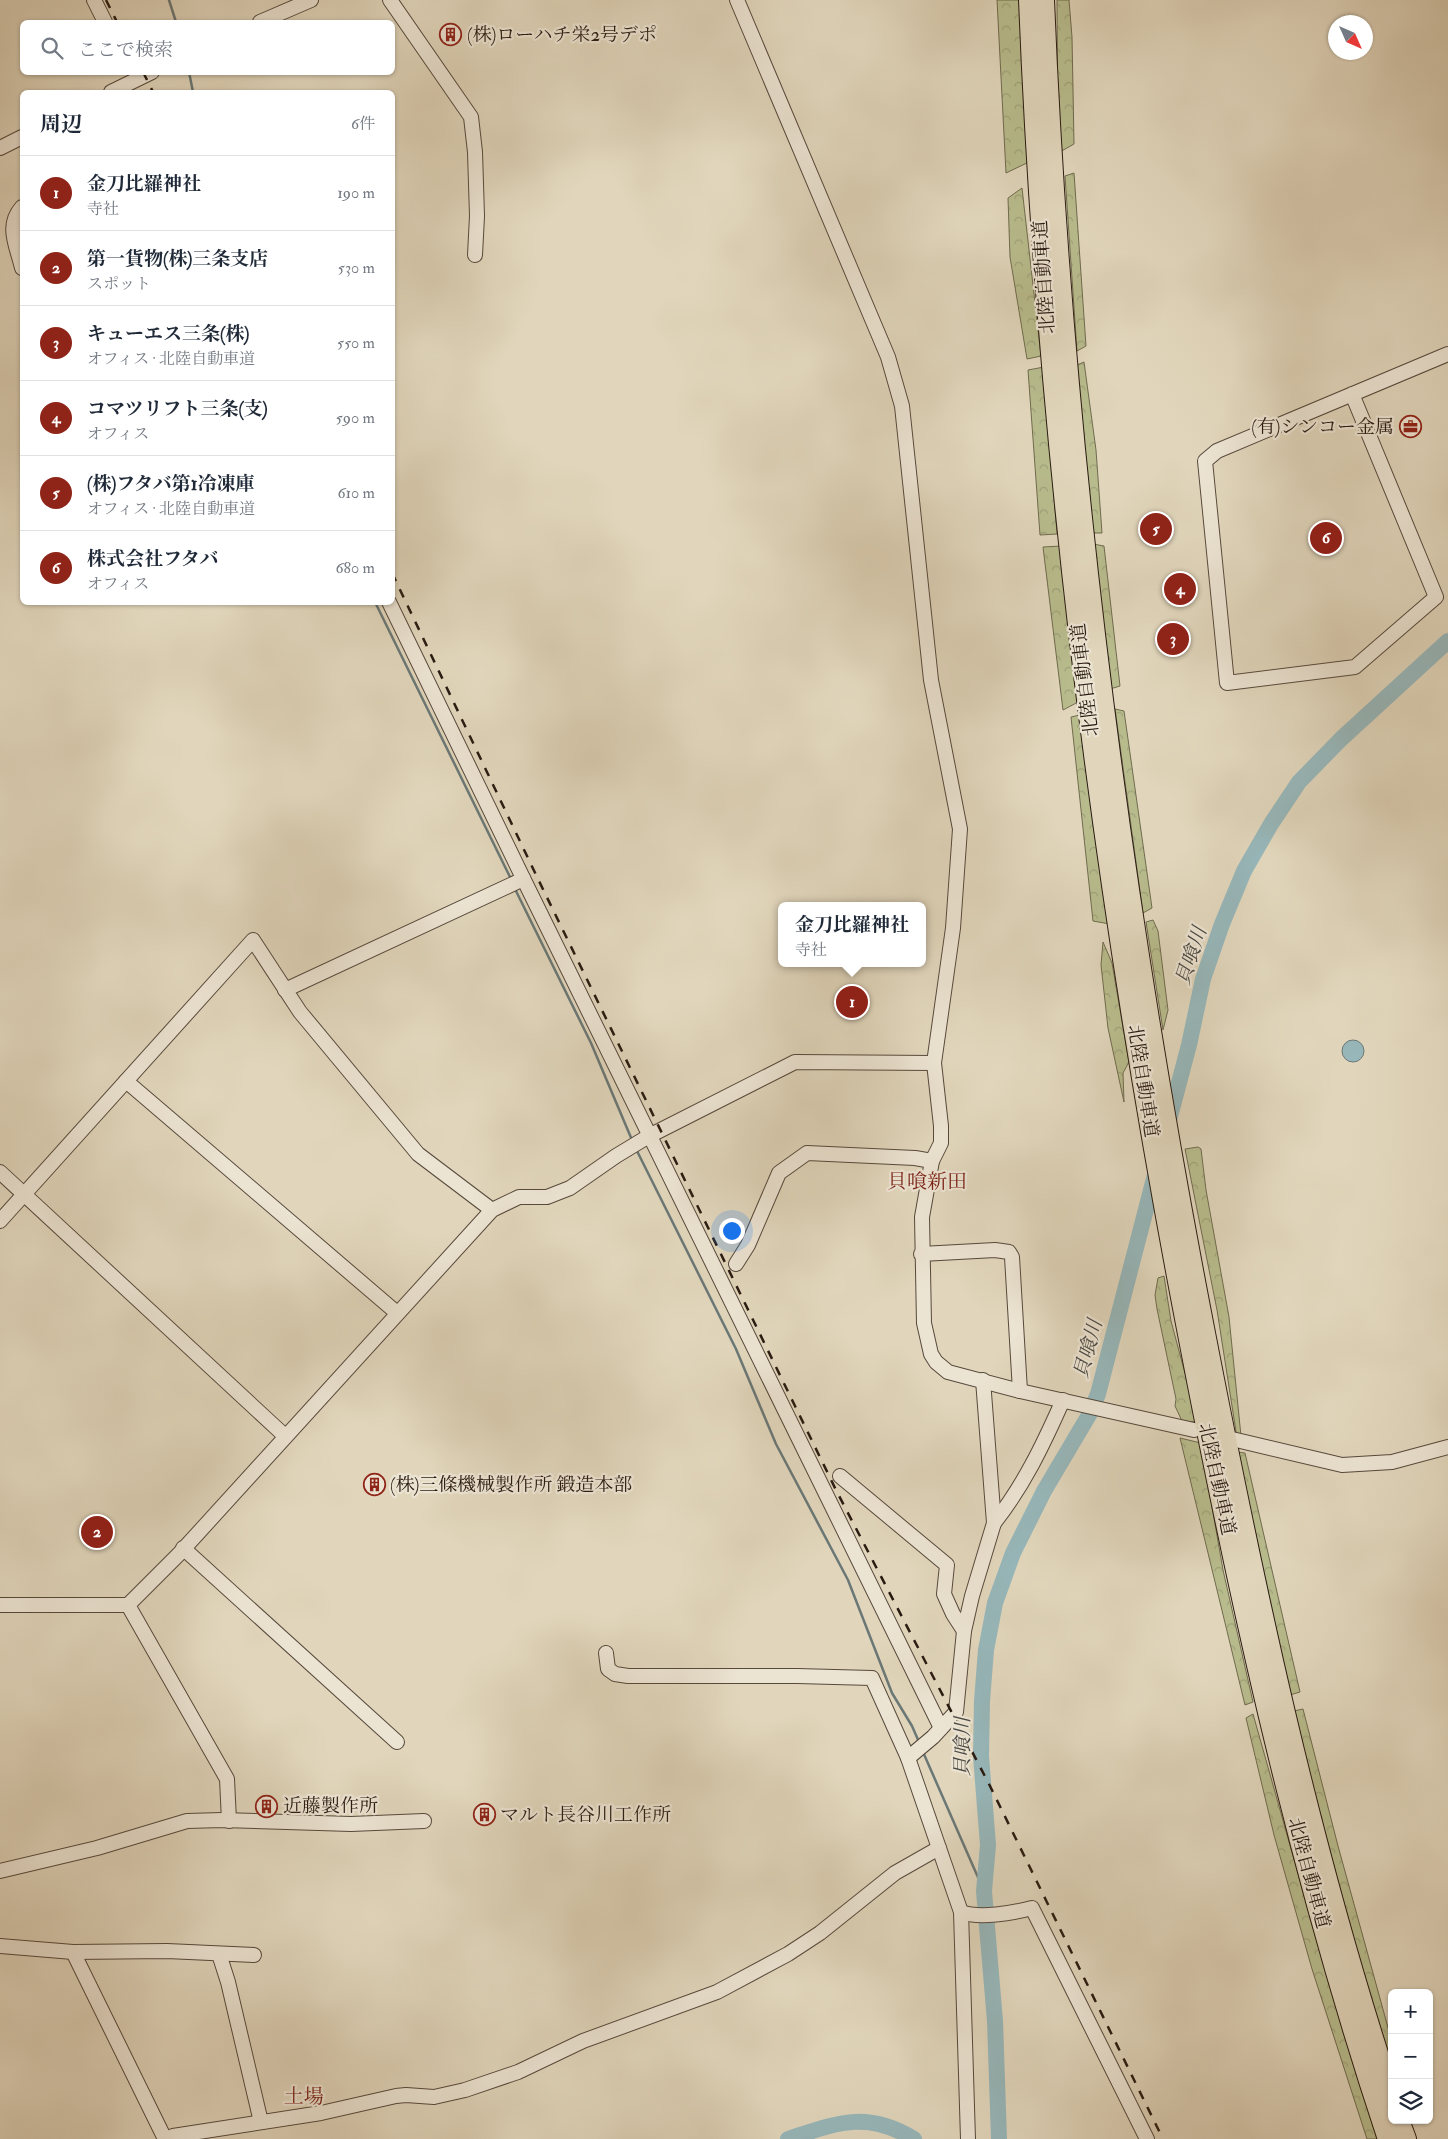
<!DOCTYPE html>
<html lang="ja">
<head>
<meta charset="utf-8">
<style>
  body { margin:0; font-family:"IM FELL Double Pica","Noto Serif JP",serif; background:#f2f2f3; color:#1f2937 }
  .controls { position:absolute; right:15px; bottom:15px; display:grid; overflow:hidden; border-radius:8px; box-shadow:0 1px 4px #0004 }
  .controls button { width:45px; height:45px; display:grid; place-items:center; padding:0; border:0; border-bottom:1px solid #e0e1e3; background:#fff; color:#1f2937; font:25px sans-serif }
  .compass { position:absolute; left:1328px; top:15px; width:45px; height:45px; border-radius:50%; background:#fff; box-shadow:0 1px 4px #0004; rotate:135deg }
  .you { position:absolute; left:731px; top:1230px; width:18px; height:18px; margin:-12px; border:4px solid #fff; border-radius:50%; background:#1a73e8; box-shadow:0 0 0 8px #1a73e833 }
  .badge { display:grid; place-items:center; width:32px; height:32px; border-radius:50%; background:#8f2418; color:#fff; font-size:16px; font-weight:700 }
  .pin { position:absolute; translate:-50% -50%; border:2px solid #fff; box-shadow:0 1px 5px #0006 }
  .popup { position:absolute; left:778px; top:902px; width:148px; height:65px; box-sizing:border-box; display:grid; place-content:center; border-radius:8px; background:#fff; filter:drop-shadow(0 1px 4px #0005); font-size:16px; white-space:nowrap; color:#747a83 }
  .popup b { font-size:19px; color:#1f2937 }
  .popup::after { content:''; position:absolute; left:50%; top:100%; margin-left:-10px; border:10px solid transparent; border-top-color:#fff }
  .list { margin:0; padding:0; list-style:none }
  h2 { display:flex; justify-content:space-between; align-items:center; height:65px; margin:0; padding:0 20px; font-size:21px }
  h2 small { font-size:16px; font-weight:400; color:#747a83 }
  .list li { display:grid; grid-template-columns:32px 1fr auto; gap:15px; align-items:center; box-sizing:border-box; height:75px; padding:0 20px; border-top:1px solid #e0e1e3 }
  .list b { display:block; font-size:19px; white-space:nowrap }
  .list p { margin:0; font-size:16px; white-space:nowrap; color:#747a83 }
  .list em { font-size:16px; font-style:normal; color:#747a83 }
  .icon { flex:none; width:28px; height:28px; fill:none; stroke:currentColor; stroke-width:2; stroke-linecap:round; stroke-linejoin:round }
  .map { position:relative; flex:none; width:1448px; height:2139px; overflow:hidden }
  .search { position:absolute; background:#fff; box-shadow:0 1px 4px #0004; left:20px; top:20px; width:375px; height:55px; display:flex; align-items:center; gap:12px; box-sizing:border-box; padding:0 18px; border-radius:8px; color:#747a83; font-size:19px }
  .panel { position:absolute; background:#fff; box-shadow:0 1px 4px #0004; left:20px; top:90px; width:375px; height:515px; border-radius:8px }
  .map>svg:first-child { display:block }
  .forest { fill:url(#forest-crowns); stroke:#706b4f }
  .water { fill:#97b7ba; stroke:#6b7876 }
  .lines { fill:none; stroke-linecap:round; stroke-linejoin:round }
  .stream { stroke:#6b7876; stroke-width:2.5 }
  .river { stroke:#97b7ba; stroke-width:16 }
  .minor-casing { stroke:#57493c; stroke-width:16 }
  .highway-casing { stroke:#291a11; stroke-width:22 }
  .minor { stroke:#ece4d3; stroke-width:14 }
  .highway { stroke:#e1d6bc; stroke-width:20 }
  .rail { stroke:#291a11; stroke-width:2.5; stroke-dasharray:9 9; stroke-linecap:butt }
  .labels { text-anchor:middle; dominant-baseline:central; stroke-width:4.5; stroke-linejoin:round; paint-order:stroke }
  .poi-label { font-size:19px; fill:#291a11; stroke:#ece4d3; text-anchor:start }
  .street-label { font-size:19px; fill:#291a11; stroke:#ece4d3 }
  .water-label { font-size:20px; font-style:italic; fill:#4a4944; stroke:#ece4d3 }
  .neighbourhood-label { font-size:20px; fill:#7a1f14; stroke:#ece4d3 }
</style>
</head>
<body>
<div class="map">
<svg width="1448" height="2139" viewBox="0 0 1448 2139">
  <defs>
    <pattern id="forest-crowns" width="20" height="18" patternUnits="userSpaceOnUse" patternTransform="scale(1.25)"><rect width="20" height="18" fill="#b8bc8d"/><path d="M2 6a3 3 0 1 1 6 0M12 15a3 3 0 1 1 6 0" fill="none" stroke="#9ea179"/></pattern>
  </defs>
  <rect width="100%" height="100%" fill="#e1d6bc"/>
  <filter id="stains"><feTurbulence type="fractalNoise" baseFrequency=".004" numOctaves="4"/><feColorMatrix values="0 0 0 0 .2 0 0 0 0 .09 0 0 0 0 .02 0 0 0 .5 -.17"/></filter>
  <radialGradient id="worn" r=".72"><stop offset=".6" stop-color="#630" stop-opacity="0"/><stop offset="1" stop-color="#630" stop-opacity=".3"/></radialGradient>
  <g class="forest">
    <polygon points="997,0 1023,0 1031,161 1006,173"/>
    <polygon points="1057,0 1069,0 1072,37 1074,144 1058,153"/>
    <polygon points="1074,173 1086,346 1077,351 1065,176"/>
    <polygon points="1022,188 1041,356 1027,359 1010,257 1008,198"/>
    <polygon points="1084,362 1096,450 1102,533 1092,533 1077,365"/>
    <polygon points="1044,367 1057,534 1040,535 1028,370"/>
    <polygon points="1093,544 1104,546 1120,686 1110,689"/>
    <polygon points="1061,546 1080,701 1063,710 1043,547"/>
    <polygon points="1115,709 1124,711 1152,908 1143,913"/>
    <polygon points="1080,715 1110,924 1093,921 1071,717"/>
    <polygon points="1153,920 1158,931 1168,1010 1163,1030 1146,922"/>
    <polygon points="1103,942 1112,963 1129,1062 1123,1073 1124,1102 1108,1028 1101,965"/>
    <polygon points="1198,1147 1201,1149 1206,1190 1229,1317 1241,1436 1237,1438 1217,1310 1185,1149"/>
    <polygon points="1164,1276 1171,1321 1198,1422 1182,1421 1175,1406 1176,1399 1157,1309 1155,1295 1158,1278"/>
    <polygon points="1180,1438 1201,1443 1223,1570 1253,1702 1245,1705"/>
    <polygon points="1236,1452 1245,1453 1300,1692 1290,1695"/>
    <path d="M1303,1709L1338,1846L1392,2042V2061L1389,2062C1355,1945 1323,1829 1294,1711Z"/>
    <polygon points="1253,1714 1324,1966 1377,2139 1367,2139 1312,1969 1274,1835 1246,1718"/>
  </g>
  <circle class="water" cx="1353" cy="1051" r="11"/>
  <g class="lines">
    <g class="stream">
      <polyline points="169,0 176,22"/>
      <polyline points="189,72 193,92"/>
      <polyline points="375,602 511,879"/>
      <polyline points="515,889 591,1043 632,1140"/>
      <polyline points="636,1149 736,1349 776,1444 848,1580 892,1693 912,1726 919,1742"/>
      <polyline points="923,1752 984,1891"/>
    </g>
    <g class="river">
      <polyline points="1168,1124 1189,1045 1203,979 1222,924 1244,871 1271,824 1299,782 1341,739 1448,641"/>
      <path d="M788,2139C837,2123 866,2110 914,2139"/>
      <polyline points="999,2139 995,2021 984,1891 988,1845 981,1756 982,1701 986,1650 995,1603 1013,1553 1044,1491 1089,1415 1098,1394 1157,1167"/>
    </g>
    <defs>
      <g id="minor">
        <polyline points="94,0 105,22"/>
        <polyline points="390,0 471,117 475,152 477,216 475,255"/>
        <polyline points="737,0 888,357 902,406 931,680 960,829 953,928 934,1063 941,1126 941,1143 932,1161 922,1217 924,1323 931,1354 936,1362 948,1372 1020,1391 1194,1430"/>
        <polyline points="260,22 311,0"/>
        <polyline points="111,92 152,72"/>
        <polyline points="0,148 22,137"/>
        <path d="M22,207C5,226 17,246 22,268"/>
        <polyline points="1352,394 1436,597 1355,667 1227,683 1205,461 1217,451 1448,354"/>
        <polyline points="389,602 523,878 941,1728"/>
        <polyline points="285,990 517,882 523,878"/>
        <polyline points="126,1081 397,1313"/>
        <polyline points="0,1172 285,1436"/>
        <polyline points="0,1221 253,940 300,1012 418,1154 492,1210"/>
        <polyline points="921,1254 995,1250 1009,1252 1012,1257 1020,1391"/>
        <polyline points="736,1264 748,1245 779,1173 807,1153 915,1158 932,1161"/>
        <polyline points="1232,1439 1342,1465 1392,1462 1448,1447"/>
        <polyline points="840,1476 947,1565 944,1594 953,1614 964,1631"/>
        <path d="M994,1523C1024,1485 1043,1445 1063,1400"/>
        <polyline points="183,1548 397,1742"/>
        <polyline points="0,1605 128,1605 179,1554 492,1210 519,1197 547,1197 570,1188 616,1156 649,1136 795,1062 934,1063"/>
        <polyline points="128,1605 227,1779 229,1821"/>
        <polyline points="606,1653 608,1669 615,1674 628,1676 797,1676 872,1678 908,1758 961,1912 968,2139"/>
        <polyline points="908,1758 933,1737 956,1712 964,1631 972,1596 994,1523 983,1380"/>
        <polyline points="0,1871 97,1848 187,1821 222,1820 351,1824 424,1821"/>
        <path d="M961,1912C979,1919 1013,1913 1032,1908L1147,2139"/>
        <polyline points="0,1946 73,1952 167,1951 254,1955"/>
        <polyline points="73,1952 165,2139"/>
        <polyline points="219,1954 228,1982 261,2122"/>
        <polyline points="166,2139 173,2136 321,2113 396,2096 406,2095 434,2097 465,2090 518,2072 583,2041 717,1992 788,1954 820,1933 895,1873 939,1848"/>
      </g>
      <g id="highway">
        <path d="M1029,0C1047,448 1103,894 1188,1334C1240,1605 1300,1876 1388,2139"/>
        <path d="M1044,0C1062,446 1119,890 1204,1328C1254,1587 1309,1846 1392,2097"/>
        <polyline points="1399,2120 1406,2139"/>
      </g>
    </defs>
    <use href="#minor" class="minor-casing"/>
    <use href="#highway" class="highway-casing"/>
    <use href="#minor" class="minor"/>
    <use href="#highway" class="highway"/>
    <g class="rail">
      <polyline points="106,0 117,22"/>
      <polyline points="143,72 153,92"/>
      <polyline points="392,573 538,879 836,1490 990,1786 1163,2139"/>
    </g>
  </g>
  <defs>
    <symbol id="building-ring" viewBox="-11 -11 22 22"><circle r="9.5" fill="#ece4d3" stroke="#8f2418" stroke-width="1.5"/><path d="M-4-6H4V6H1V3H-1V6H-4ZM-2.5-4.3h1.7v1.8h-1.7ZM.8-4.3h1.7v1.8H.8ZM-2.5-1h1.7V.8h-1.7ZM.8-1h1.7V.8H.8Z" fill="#8f2418"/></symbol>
    <symbol id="office-ring" viewBox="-11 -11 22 22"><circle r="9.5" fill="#ece4d3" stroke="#8f2418" stroke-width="1.5"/><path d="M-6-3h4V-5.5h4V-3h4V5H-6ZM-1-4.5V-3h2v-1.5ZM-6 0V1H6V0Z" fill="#8f2418"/></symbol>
  </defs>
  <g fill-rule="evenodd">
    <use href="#building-ring" x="438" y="22" width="25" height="25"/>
    <use href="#office-ring" x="1398" y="414" width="25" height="25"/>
    <use href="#building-ring" x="362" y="1472" width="25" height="25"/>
    <use href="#building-ring" x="254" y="1794" width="25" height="25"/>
    <use href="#building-ring" x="472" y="1802" width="25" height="25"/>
  </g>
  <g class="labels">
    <g class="poi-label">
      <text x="467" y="35">(株)ローハチ栄2号デポ</text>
      <text x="1394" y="427" text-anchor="end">(有)シンコー金属</text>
      <text x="390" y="1485">(株)三條機械製作所 鍛造本部</text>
      <text x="283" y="1806">近藤製作所</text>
      <text x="500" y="1815">マルト長谷川工作所</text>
    </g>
    <g class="street-label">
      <text transform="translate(1044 277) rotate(-94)">北陸自動車道</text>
      <text transform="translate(1085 680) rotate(-97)">北陸自動車道</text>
      <text transform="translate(1143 1081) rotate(81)">北陸自動車道</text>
      <text transform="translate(1217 1479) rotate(78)">北陸自動車道</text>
      <text transform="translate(1309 1873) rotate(75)">北陸自動車道</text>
    </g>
    <g class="water-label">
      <text transform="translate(1191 956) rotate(-72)">貝喰川</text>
      <text transform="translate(1088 1349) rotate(-75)">貝喰川</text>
      <text transform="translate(962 1747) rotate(-90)">貝喰川</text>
    </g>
    <g class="neighbourhood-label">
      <text x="927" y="1181">貝喰新田</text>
      <text x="304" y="2096">土場</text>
    </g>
  </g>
  <rect width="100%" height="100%" filter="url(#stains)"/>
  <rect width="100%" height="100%" fill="url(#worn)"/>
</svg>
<div class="controls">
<button>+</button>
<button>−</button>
<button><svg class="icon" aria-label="layers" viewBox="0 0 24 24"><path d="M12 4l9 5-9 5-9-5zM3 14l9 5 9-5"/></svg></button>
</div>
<svg class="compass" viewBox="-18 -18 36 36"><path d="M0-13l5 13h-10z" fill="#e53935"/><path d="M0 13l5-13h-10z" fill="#747a83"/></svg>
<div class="you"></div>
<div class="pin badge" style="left:852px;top:1002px">1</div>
<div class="popup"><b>金刀比羅神社</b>寺社</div>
<div class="pin badge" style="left:97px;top:1532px">2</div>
<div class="pin badge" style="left:1173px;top:639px">3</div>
<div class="pin badge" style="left:1180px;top:589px">4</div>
<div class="pin badge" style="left:1156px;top:529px">5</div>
<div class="pin badge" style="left:1326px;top:538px">6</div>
<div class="search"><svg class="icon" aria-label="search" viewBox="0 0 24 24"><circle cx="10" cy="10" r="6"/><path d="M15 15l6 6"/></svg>ここで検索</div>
<section class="panel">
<h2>周辺<small>6件</small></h2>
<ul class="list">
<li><span class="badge">1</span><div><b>金刀比羅神社</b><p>寺社</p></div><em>190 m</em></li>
<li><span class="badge">2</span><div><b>第一貨物(株)三条支店</b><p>スポット</p></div><em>530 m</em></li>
<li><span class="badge">3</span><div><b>キューエス三条(株)</b><p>オフィス · 北陸自動車道</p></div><em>550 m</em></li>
<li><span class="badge">4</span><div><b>コマツリフト三条(支)</b><p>オフィス</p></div><em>590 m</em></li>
<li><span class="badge">5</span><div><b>(株)フタバ第1冷凍庫</b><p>オフィス · 北陸自動車道</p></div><em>610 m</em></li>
<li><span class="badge">6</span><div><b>株式会社フタバ</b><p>オフィス</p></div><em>680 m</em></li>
</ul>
</section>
</div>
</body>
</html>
